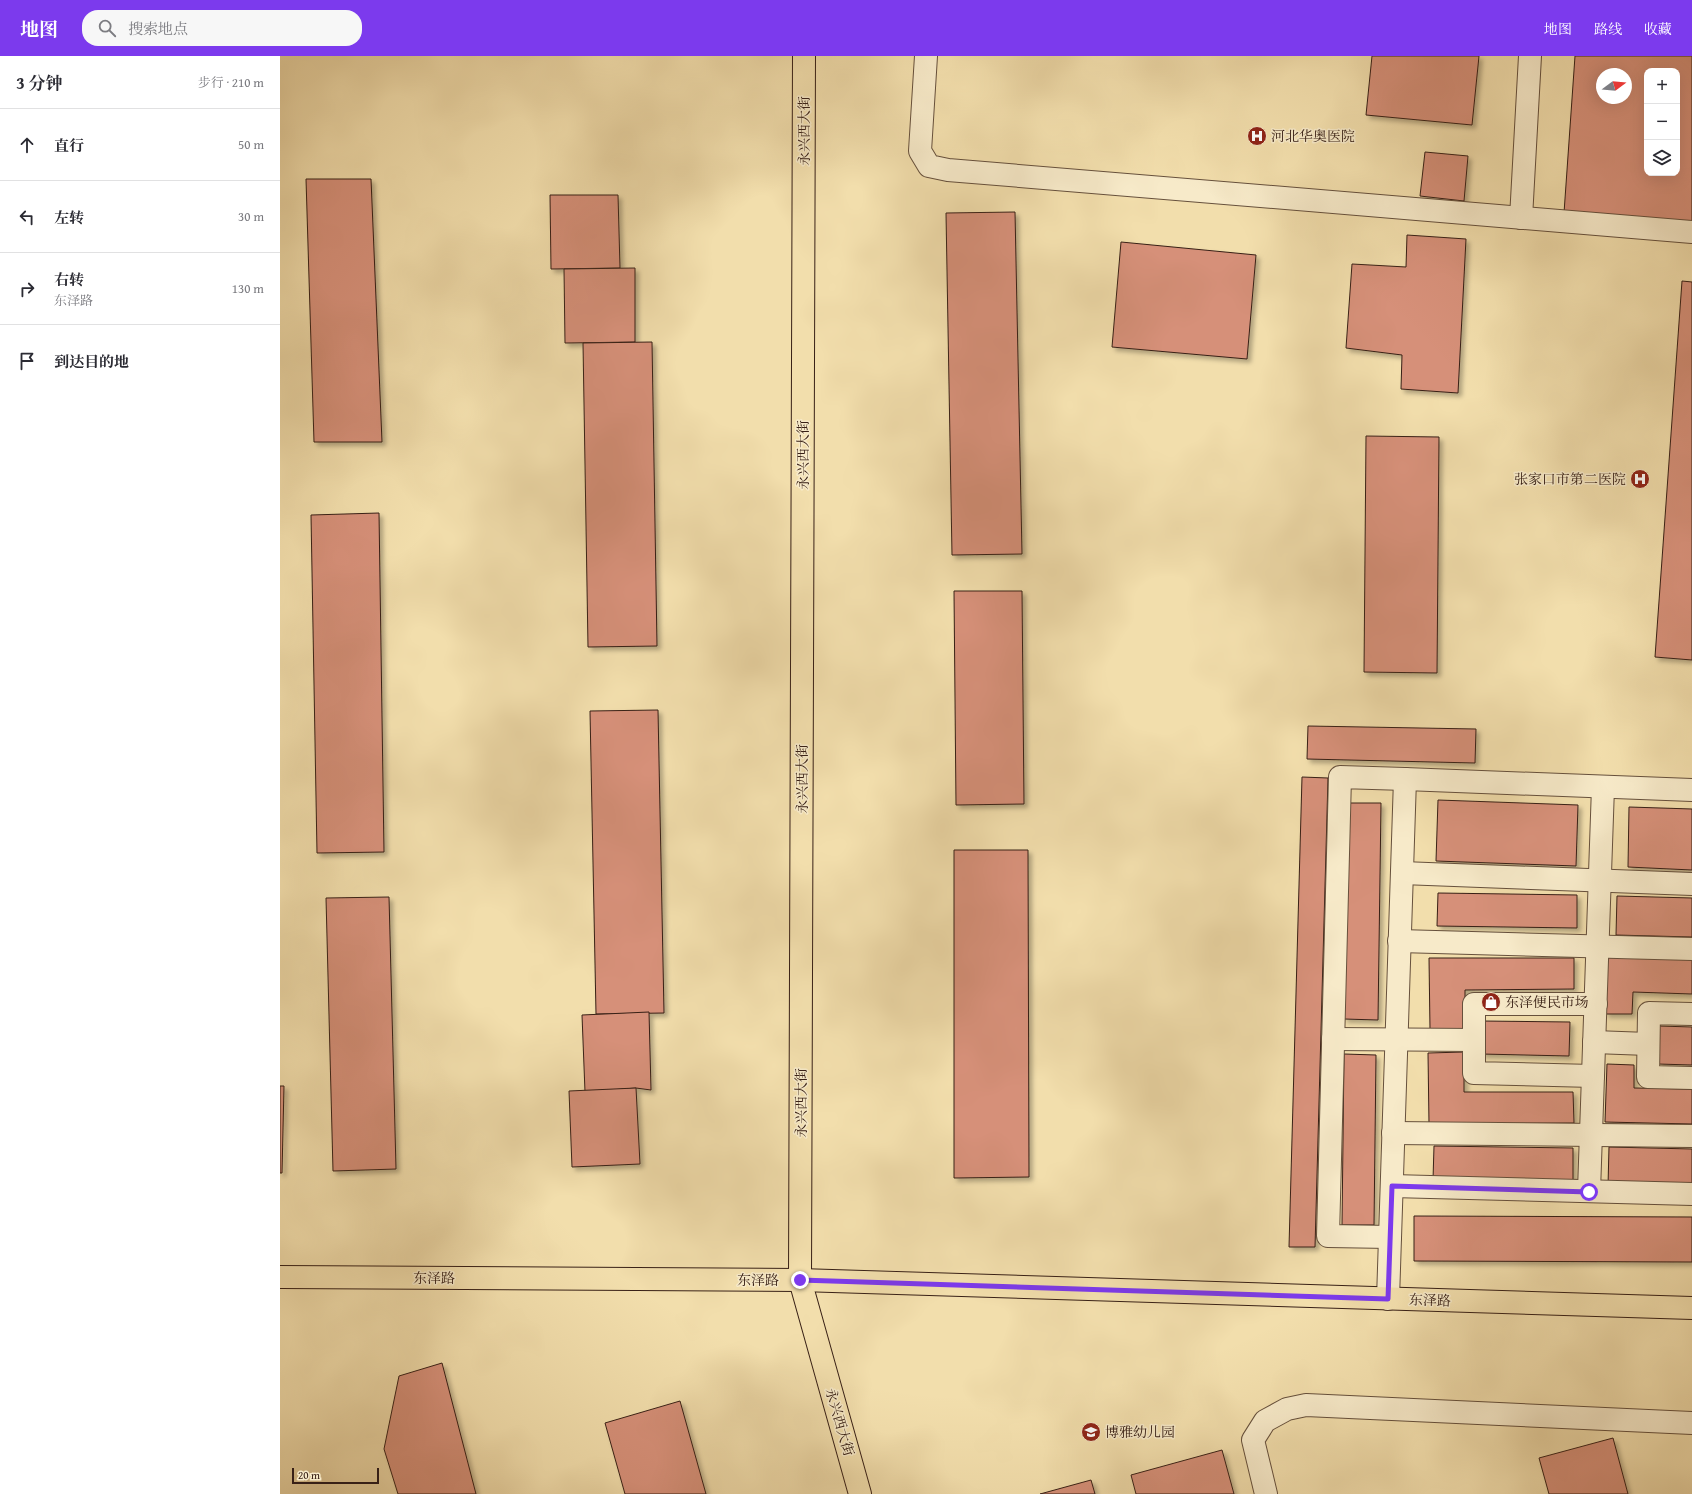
<!DOCTYPE html>
<html lang="zh">
<head>
<meta charset="utf-8">
<style>
  body { margin:0; font-family:"Gentium Book Plus","Noto Serif SC",serif; background:#f7f7f7; color:#2b2b33 }
  .controls { position:absolute; right:12px; top:12px; display:grid; overflow:hidden; border-radius:8px; box-shadow:0 4px 16px #0002 }
  .controls button { width:36px; height:36px; display:grid; place-items:center; padding:0; border:0; border-bottom:1px solid #e1e1e2; background:#fff; color:#2b2b33; font:20px sans-serif }
  .compass { position:absolute; left:1316px; top:12px; width:36px; height:36px; border-radius:50%; background:#fff; box-shadow:0 4px 16px #0002; rotate:74deg }
  .scale { position:absolute; left:12px; bottom:10px; width:87px; box-sizing:border-box; padding-left:4px; border:2px solid #382016; border-top:0; font-size:11px; line-height:14px; white-space:nowrap; color:#382016; -webkit-text-stroke:3px #f7eac9; paint-order:stroke }
  .stop { position:absolute; width:12px; height:12px; margin:-9px; border:3px solid #7c3aed; border-radius:50%; background:#fff }
  .stop.end { background:#7c3aed; border-color:#fff; box-shadow:0 1px 4px #0008 }
  .list { margin:0; padding:0; list-style:none }
  h2 { display:flex; justify-content:space-between; align-items:center; height:52px; margin:0; padding:0 16px; font-size:17px }
  h2 small { font-size:13px; font-weight:400; color:#7c7c81 }
  .list li { display:grid; grid-template-columns:26px 1fr auto; gap:12px; align-items:center; box-sizing:border-box; height:72px; padding:0 16px; border-top:1px solid #e1e1e2 }
  .list b { display:block; font-size:15px; white-space:nowrap }
  .list p { margin:0; font-size:13px; white-space:nowrap; color:#7c7c81 }
  .list em { font-size:13px; font-style:normal; color:#7c7c81 }
  .icon { flex:none; width:22px; height:22px; fill:none; stroke:currentColor; stroke-width:2; stroke-linecap:round; stroke-linejoin:round }
  .map { position:relative; flex:none; width:1412px; height:1438px; overflow:hidden }
  header { display:flex; align-items:center; gap:24px; box-sizing:border-box; height:56px; padding:0 20px; background:#7c3aed; color:#fff }
  header strong { font-size:19px }
  nav { display:flex; gap:22px; margin-inline-start:auto; font-size:14px }
  .search { width:280px; height:36px; background:#f7f7f7; display:flex; align-items:center; gap:10px; box-sizing:border-box; padding:0 14px; border-radius:16px; color:#7c7c81; font-size:15px }
  main { display:flex }
  aside { flex:1; background:#fff }
  .map>svg:first-child { display:block }
  .building { fill:#d69079; stroke:#382016; fill-rule:evenodd; filter:url(#shadow) }
  .lines { fill:none; stroke-linecap:round; stroke-linejoin:round }
  .minor-casing { stroke:#66503c; stroke-width:24 }
  .major-casing { stroke:#382016; stroke-width:24 }
  .minor { stroke:#f7eac9; stroke-width:22 }
  .major { stroke:#f2deac; stroke-width:22 }
  .route { stroke:#7c3aed; stroke-width:5 }
  .labels { text-anchor:middle; dominant-baseline:central; stroke-width:3; stroke-linejoin:round; paint-order:stroke }
  .street-label { font-size:14px; fill:#382016; stroke:#f7eac9 }
  .poi-label { font-size:14px; fill:#382016; stroke:#f7eac9; text-anchor:start }
</style>
</head>
<body>
<header>
<strong>地图</strong>
<div class="search"><svg class="icon" aria-label="search" viewBox="0 0 24 24"><circle cx="10" cy="10" r="6"/><path d="M15 15l6 6"/></svg>搜索地点</div>
<nav><a>地图</a><a>路线</a><a>收藏</a></nav>
</header>
<main>
<aside>
<h2>3 分钟<small>步行 · 210 m</small></h2>
<ul class="list">
<li><svg class="icon" aria-label="ahead" viewBox="0 0 24 24"><path d="M12 20V5M6 11l6-6 6 6"/></svg><div><b>直行</b></div><em>50 m</em></li>
<li><svg class="icon" aria-label="left" viewBox="0 0 24 24"><path d="M17 20v-9H6M10 6l-5 5 5 5"/></svg><div><b>左转</b></div><em>30 m</em></li>
<li><svg class="icon" aria-label="right" viewBox="0 0 24 24"><path d="M7 20v-9h11M14 6l5 5-5 5"/></svg><div><b>右转</b><p>东泽路</p></div><em>130 m</em></li>
<li><svg class="icon" aria-label="arrive" viewBox="0 0 24 24"><path d="M6 21V4h12l-3 4 3 4H6"/></svg><div><b>到达目的地</b></div></li>
</ul>
</aside>
<div class="map">
<svg width="1412" height="1438" viewBox="0 0 1412 1438">
  <defs>
    <filter id="shadow"><feDropShadow dx="3.5" dy="3.5" stdDeviation="2" flood-color="#0004"/></filter>
  </defs>
  <rect width="100%" height="100%" fill="#f2deac"/>
  <filter id="stains"><feTurbulence type="fractalNoise" baseFrequency=".005" numOctaves="4"/><feColorMatrix values="0 0 0 0 .2 0 0 0 0 .09 0 0 0 0 .02 0 0 0 .5 -.17"/></filter>
  <radialGradient id="worn" r=".72"><stop offset=".6" stop-color="#630" stop-opacity="0"/><stop offset="1" stop-color="#630" stop-opacity=".3"/></radialGradient>
  <g class="building">
    <polygon points="1092,0 1199,0 1192,69 1086,59"/>
    <path d="M1295,0H1412V169L1284,157ZM1367,15H1397V117H1367ZM1322,18H1346V42H1322Z"/>
    <polygon points="1145,96 1188,100 1184,145 1140,140"/>
    <polygon points="26,123 91,123 102,386 34,386"/>
    <polygon points="270,139 338,139 340,212 271,213"/>
    <polygon points="735,156 742,498 672,499 666,157"/>
    <polygon points="1127,179 1186,183 1178,337 1121,333 1122,299 1066,292 1072,208 1126,211"/>
    <polygon points="841,186 976,199 967,303 832,291"/>
    <polygon points="355,212 355,286 285,287 284,213"/>
    <polygon points="1402,225 1412,226 1412,604 1375,601"/>
    <polygon points="372,286 377,590 308,591 303,287"/>
    <polygon points="1086,380 1159,381 1157,617 1084,616"/>
    <polygon points="99,457 104,796 37,797 31,459"/>
    <polygon points="674,535 742,535 744,748 676,749"/>
    <polygon points="378,654 384,957 316,958 310,655"/>
    <polygon points="1028,670 1196,673 1195,707 1027,703"/>
    <polygon points="1022,721 1048,722 1035,1191 1009,1191"/>
    <polygon points="1158,744 1298,749 1296,810 1156,805"/>
    <polygon points="1068,747 1101,747 1098,964 1064,963"/>
    <polygon points="1349,751 1412,753 1412,814 1348,811"/>
    <polygon points="674,794 748,794 749,1121 674,1122"/>
    <polygon points="1158,837 1297,839 1297,872 1157,870"/>
    <polygon points="1337,840 1412,842 1412,881 1336,879"/>
    <polygon points="109,841 116,1113 53,1115 46,842"/>
    <polygon points="1327,900 1412,903 1412,938 1353,936 1352,958 1325,958"/>
    <polygon points="1149,902 1294,902 1294,933 1185,934 1185,973 1150,973"/>
    <polygon points="369,956 371,1034 356,1032 305,1036 302,959"/>
    <polygon points="1202,965 1290,966 1289,1000 1201,998"/>
    <polygon points="1379,970 1412,971 1412,1009 1378,1008"/>
    <polygon points="1184,996 1184,1036 1293,1036 1294,1067 1149,1068 1148,997"/>
    <polygon points="1064,998 1096,999 1094,1169 1062,1169"/>
    <polygon points="1327,1008 1354,1009 1354,1032 1412,1033 1412,1068 1325,1066"/>
    <polygon points="0,1030 4,1030 2,1117 0,1117"/>
    <polygon points="356,1032 360,1108 292,1111 289,1035"/>
    <polygon points="1154,1090 1293,1092 1293,1125 1153,1124"/>
    <polygon points="1329,1091 1412,1093 1412,1132 1328,1130"/>
    <polygon points="1134,1160 1412,1161 1412,1206 1134,1205"/>
    <polygon points="162,1307 196,1438 118,1438 104,1393 119,1320"/>
    <polygon points="400,1345 426,1438 345,1438 325,1367"/>
    <polygon points="1333,1382 1348,1438 1269,1438 1259,1402"/>
    <polygon points="942,1394 954,1438 856,1438 851,1419"/>
    <polygon points="811,1424 815,1438 760,1438"/>
  </g>
  <g class="lines">
    <defs>
      <g id="minor">
        <polyline points="646,0 640,95 649,110 668,114 1412,176"/>
        <polyline points="1241,162 1250,0"/>
        <polyline points="1122,817 1412,828"/>
        <polyline points="1119,885 1412,893"/>
        <polyline points="1412,958 1369,957 1368,1021 1412,1022"/>
        <polyline points="1053,983 1194,984"/>
        <polyline points="1314,986 1368,988"/>
        <polyline points="1313,1020 1194,1017 1194,948 1316,948"/>
        <polyline points="1113,1077 1412,1080"/>
        <polyline points="1112,1130 1412,1138"/>
        <polyline points="1309,1135 1323,731"/>
        <polyline points="1110,1181 1048,1180 1060,721 1125,723"/>
        <polyline points="1108,1243 1125,723 1412,734"/>
        <polyline points="986,1438 973,1384 985,1365 1007,1353 1026,1349 1412,1367"/>
      </g>
      <g id="major">
        <polyline points="524,0 520,1224 580,1438"/>
        <polyline points="0,1221 520,1224 1412,1252"/>
      </g>
    </defs>
    <use href="#minor" class="minor-casing"/>
    <use href="#major" class="major-casing"/>
    <use href="#minor" class="minor"/>
    <use href="#major" class="major"/>
  </g>
  <g class="lines">
    <polyline class="route" points="520,1224 1108,1243 1112,1130 1309,1136"/>
  </g>
  <defs>
    <symbol id="hospital-disc" viewBox="-11 -11 22 22"><circle r="9.5" fill="#8f2418" stroke="#f7eac9"/><path d="M-5-5h3v3.5h4V-5h3V5h-3V1.5h-4V5h-3Z" fill="#fff"/></symbol>
    <symbol id="shop-disc" viewBox="-11 -11 22 22"><circle r="9.5" fill="#8f2418" stroke="#f7eac9"/><path d="M-5-2.5h2.3a2.7 3.5 0 0 1 5.4 0H5L5.5 6h-11ZM-1.5-2.5h3a1.5 2.3 0 0 0-3 0Z" fill="#fff"/></symbol>
    <symbol id="school-disc" viewBox="-11 -11 22 22"><circle r="9.5" fill="#8f2418" stroke="#f7eac9"/><path d="M0-5L7-2L0 1L-7-2ZM-4 1L0 2.5L4 1V4Q0 6-4 4Z" fill="#fff"/></symbol>
  </defs>
  <g fill-rule="evenodd">
    <use href="#hospital-disc" x="966" y="69" width="22" height="22"/>
    <use href="#hospital-disc" x="1349" y="412" width="22" height="22"/>
    <use href="#shop-disc" x="1200" y="935" width="22" height="22"/>
    <use href="#school-disc" x="800" y="1365" width="22" height="22"/>
  </g>
  <g class="labels">
    <g class="street-label">
      <text transform="translate(524 75) rotate(-90)">永兴西大街</text>
      <text transform="translate(523 399) rotate(-90)">永兴西大街</text>
      <text transform="translate(522 723) rotate(-90)">永兴西大街</text>
      <text transform="translate(521 1047) rotate(-90)">永兴西大街</text>
      <text x="154" y="1222">东泽路</text>
      <text x="478" y="1224">东泽路</text>
      <text transform="translate(1150 1244) rotate(2)">东泽路</text>
      <text transform="translate(560 1366) rotate(74)">永兴西大街</text>
    </g>
    <g class="poi-label">
      <text x="991" y="80">河北华奥医院</text>
      <text x="1346" y="423" text-anchor="end">张家口市第二医院</text>
      <text x="1225" y="946">东泽便民市场</text>
      <text x="825" y="1376">博雅幼儿园</text>
    </g>
  </g>
  <rect width="100%" height="100%" filter="url(#stains)"/>
  <rect width="100%" height="100%" fill="url(#worn)"/>
</svg>
<div class="controls">
<button>+</button>
<button>−</button>
<button><svg class="icon" aria-label="layers" viewBox="0 0 24 24"><path d="M12 4l9 5-9 5-9-5zM3 14l9 5 9-5"/></svg></button>
</div>
<svg class="compass" viewBox="-18 -18 36 36"><path d="M0-13l5 13h-10z" fill="#e53935"/><path d="M0 13l5-13h-10z" fill="#7c7c81"/></svg>
<div class="scale">20 m</div>
<div class="stop" style="left:1309px;top:1136px"></div>
<div class="stop end" style="left:520px;top:1224px"></div>
</div>
</main>
</body>
</html>
